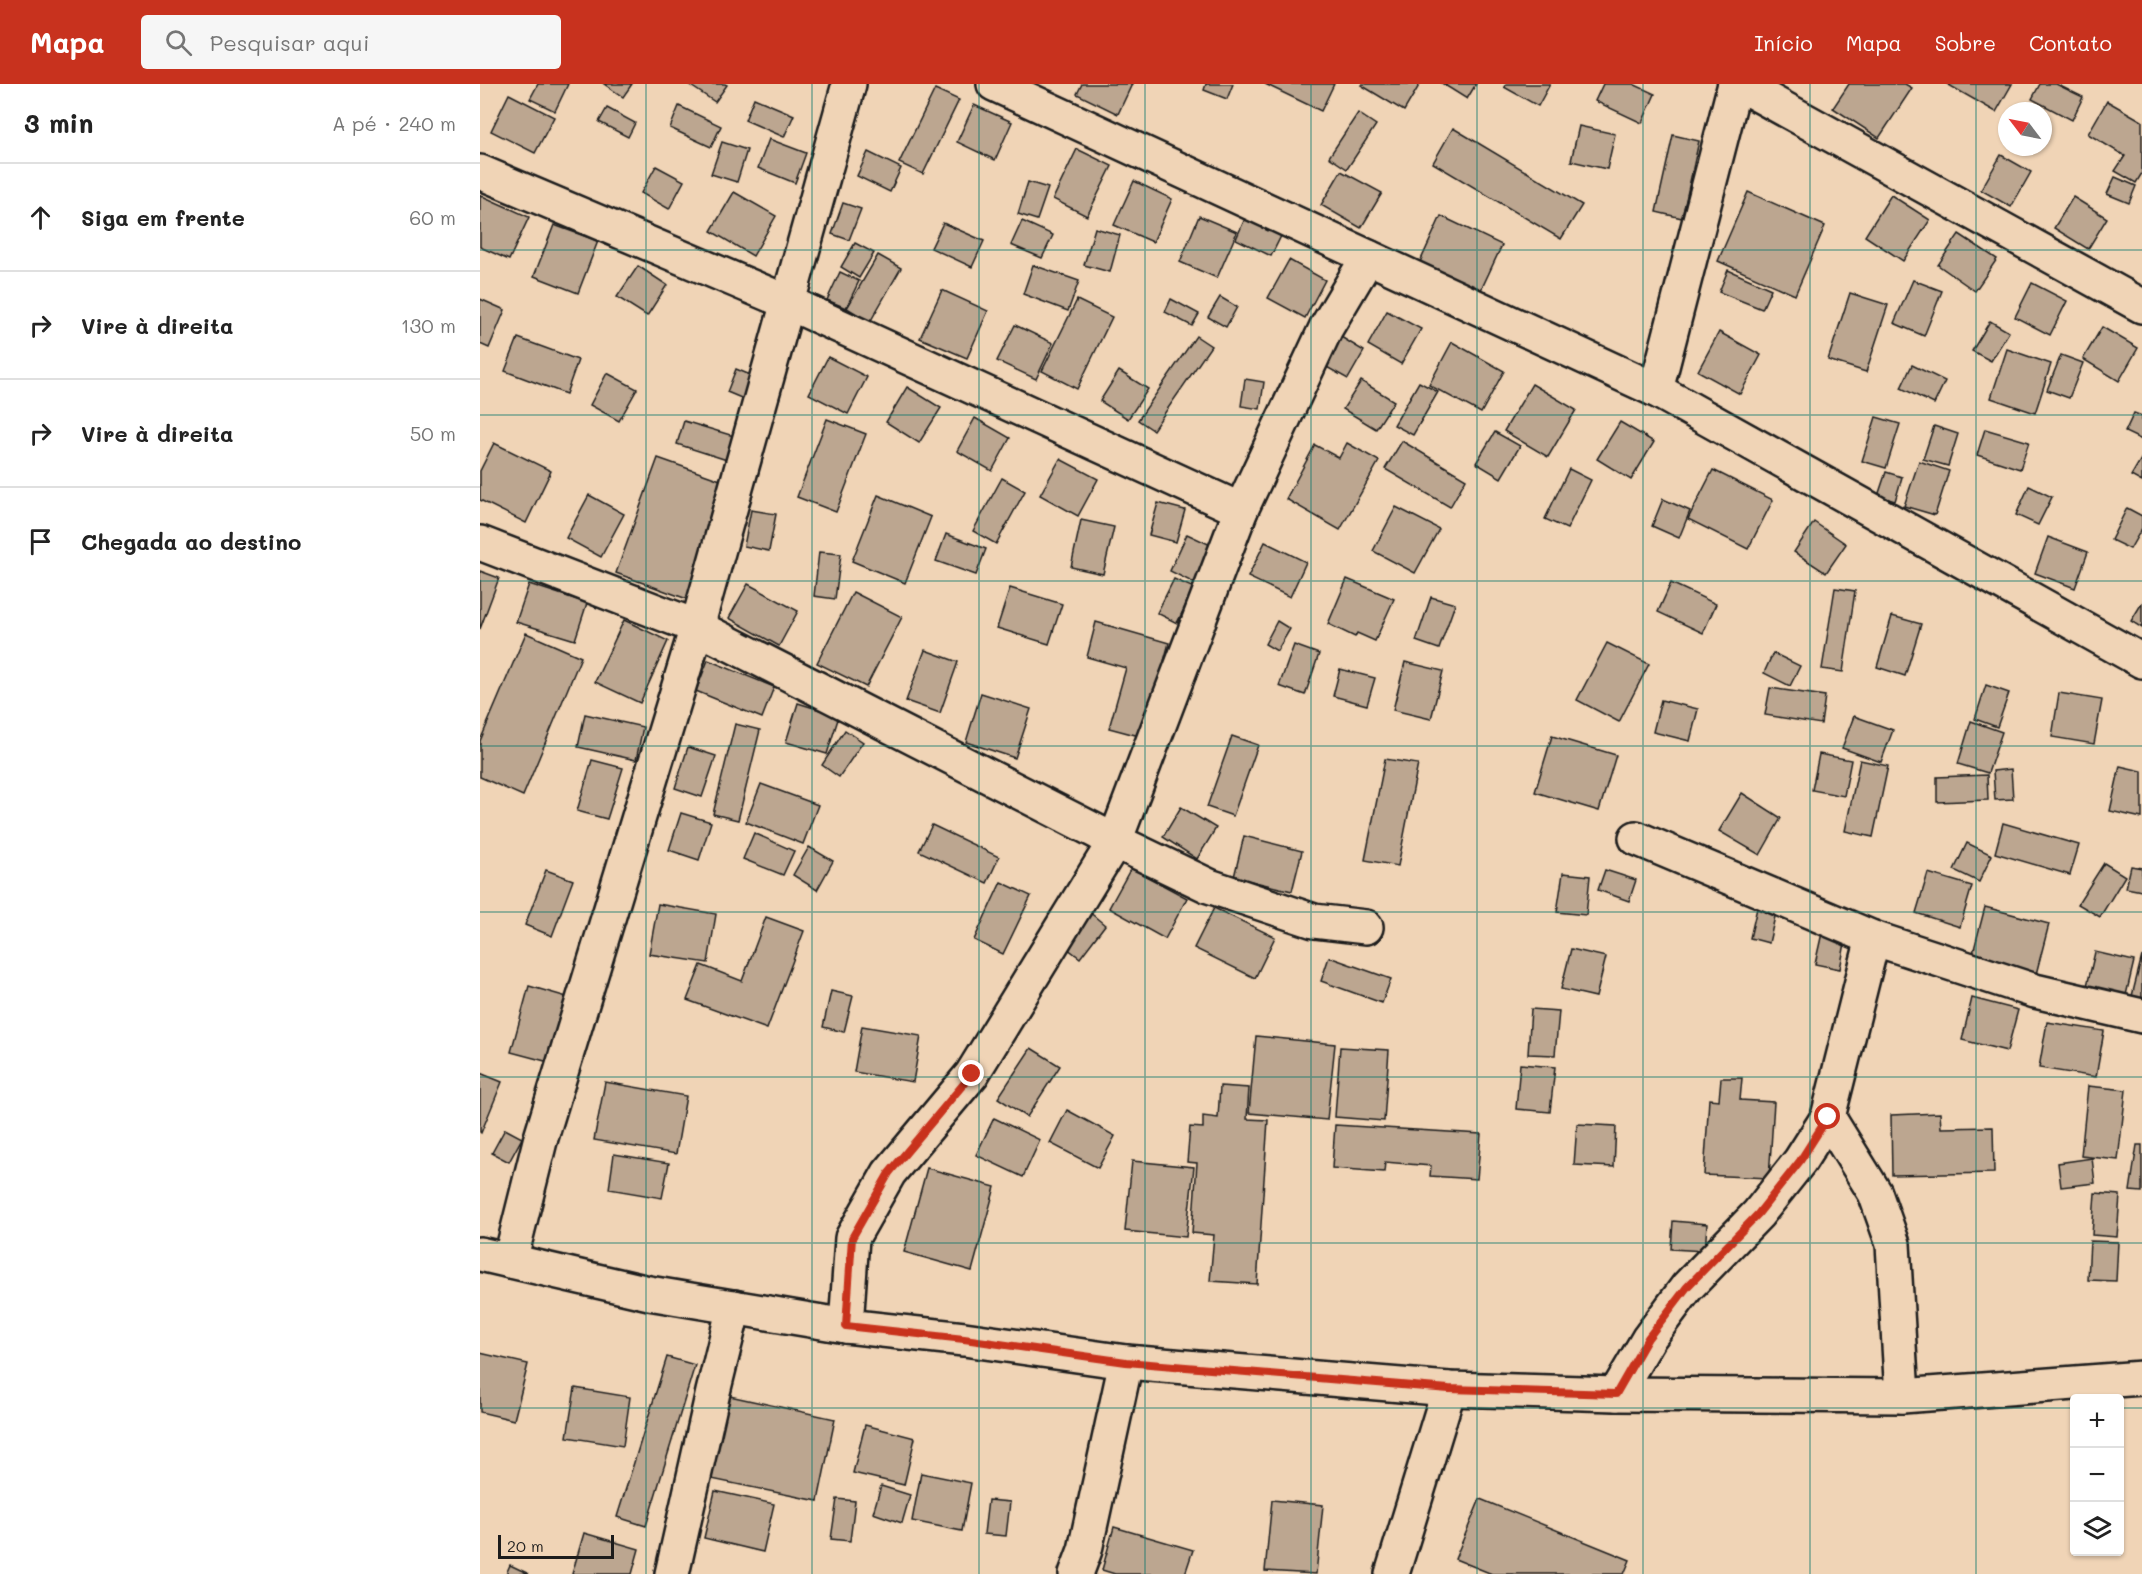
<!DOCTYPE html>
<html lang="pt">
<head>
<meta charset="utf-8">
<style>
  body { margin:0; font-family:Mali,sans-serif; background:#f6f6f6; color:#222 }
  .controls { position:absolute; right:18px; bottom:18px; display:grid; overflow:hidden; border-radius:6px; box-shadow:0 2px 4px #0004 }
  .controls button { width:54px; height:54px; display:grid; place-items:center; padding:0; border:0; border-bottom:2px solid #e0e0e0; background:#fff; color:#222; font:30px sans-serif }
  .compass { position:absolute; left:1518px; top:18px; width:54px; height:54px; border-radius:50%; background:#fff; box-shadow:0 2px 4px #0004; rotate:302deg }
  .scale { position:absolute; left:18px; bottom:15px; width:116px; box-sizing:border-box; padding-left:6px; border:3px solid #1c1c1c; border-top:0; font-size:16px; line-height:21px; white-space:nowrap; color:#1c1c1c; -webkit-text-stroke:4px #f0d4b6; paint-order:stroke }
  .stop { position:absolute; width:18px; height:18px; margin:-14px; border:4px solid #c8321e; border-radius:50%; background:#fff }
  .stop.end { background:#c8321e; border-color:#fff; box-shadow:0 2px 6px #0008 }
  .list { margin:0; padding:0; list-style:none }
  h2 { display:flex; justify-content:space-between; align-items:center; height:78px; margin:0; padding:0 24px; font-size:26px }
  h2 small { font-size:20px; font-weight:400; color:#767676 }
  .list li { display:grid; grid-template-columns:39px 1fr auto; gap:18px; align-items:center; box-sizing:border-box; height:108px; padding:0 24px; border-top:2px solid #e0e0e0 }
  .list b { display:block; font-size:22px; white-space:nowrap }
  .list em { font-size:20px; font-style:normal; color:#767676 }
  .icon { flex:none; width:33px; height:33px; fill:none; stroke:currentColor; stroke-width:2; stroke-linecap:round; stroke-linejoin:round }
  .map { position:relative; flex:none; width:1662px; height:1490px; overflow:hidden }
  header { display:flex; align-items:center; gap:36px; box-sizing:border-box; height:84px; padding:0 30px; background:#c8321e; color:#fff }
  header strong { font-size:28px }
  nav { display:flex; gap:33px; margin-inline-start:auto; font-size:21px }
  .search { width:420px; height:54px; background:#f6f6f6; display:flex; align-items:center; gap:15px; box-sizing:border-box; padding:0 21px; border-radius:6px; color:#767676; font-size:22px }
  main { display:flex }
  aside { flex:1; background:#fff }
  .map>svg:first-child { display:block }
  .building { fill:#bca690; stroke:#1c1c1c; stroke-width:1.5 }
  .lines { fill:none; stroke-linecap:round; stroke-linejoin:round }
  .minor-casing { stroke:#1c1c1c; stroke-width:38 }
  .secondary-casing { stroke:#1c1c1c; stroke-width:38 }
  .minor { stroke:#f0d4b6; stroke-width:33 }
  .secondary { stroke:#f0d4b6; stroke-width:33 }
  .route { stroke:#c8321e; stroke-width:8 }
  .grid { fill:none; stroke:#0f766e; stroke-width:1.5; stroke-opacity:0.55 }
</style>
</head>
<body>
<header>
<strong>Mapa</strong>
<div class="search"><svg class="icon" aria-label="search" viewBox="0 0 24 24"><circle cx="10" cy="10" r="6"/><path d="M15 15l6 6"/></svg>Pesquisar aqui</div>
<nav><a>Início</a><a>Mapa</a><a>Sobre</a><a>Contato</a></nav>
</header>
<main>
<aside>
<h2>3 min<small>A pé · 240 m</small></h2>
<ul class="list">
<li><svg class="icon" aria-label="ahead" viewBox="0 0 24 24"><path d="M12 20V5M6 11l6-6 6 6"/></svg><div><b>Siga em frente</b></div><em>60 m</em></li>
<li><svg class="icon" aria-label="right" viewBox="0 0 24 24"><path d="M7 20v-9h11M14 6l5 5-5 5"/></svg><div><b>Vire à direita</b></div><em>130 m</em></li>
<li><svg class="icon" aria-label="right" viewBox="0 0 24 24"><path d="M7 20v-9h11M14 6l5 5-5 5"/></svg><div><b>Vire à direita</b></div><em>50 m</em></li>
<li><svg class="icon" aria-label="arrive" viewBox="0 0 24 24"><path d="M6 21V4h12l-3 4 3 4H6"/></svg><div><b>Chegada ao destino</b></div></li>
</ul>
</aside>
<div class="map">
<svg width="1662" height="1490" viewBox="0 0 1662 1490">
  <rect width="100%" height="100%" fill="#f0d4b6"/>
  <filter id="ink" filterUnits="userSpaceOnUse"><feTurbulence type="fractalNoise" baseFrequency=".0167" numOctaves="2"/><feDisplacementMap in="SourceGraphic" scale="12" xChannelSelector="R" yChannelSelector="G"/><feConvolveMatrix kernelMatrix="1 2 1 2 8 2 1 2 1" color-interpolation-filters="sRGB"/></filter>
  <g filter="url(#ink)">
    <g class="building">
      <polygon points="58,0 88,0 75,27 50,15"/>
      <polygon points="124,0 152,0 143,13"/>
      <polygon points="208,0 245,0 247,1 235,18"/>
      <polygon points="602,0 652,0 638,30 597,10"/>
      <polygon points="726,0 753,0 747,15 724,6"/>
      <polygon points="785,0 854,0 841,27"/>
      <polygon points="882,0 940,0 924,27 881,1"/>
      <polygon points="963,0 996,0 987,15"/>
      <polygon points="1026,0 1070,0 1058,22 1024,3"/>
      <polygon points="1123,0 1153,0 1175,10 1162,39 1115,17"/>
      <polygon points="1369,0 1425,0 1432,4 1399,54 1353,24"/>
      <polygon points="1467,0 1532,0 1516,28"/>
      <polygon points="1560,0 1576,0 1603,13 1592,36 1552,15"/>
      <polygon points="455,5 479,16 443,90 419,79"/>
      <polygon points="29,10 74,33 55,69 11,47"/>
      <polygon points="274,14 314,31 304,53 265,36"/>
      <polygon points="1627,17 1662,37 1662,89 1656,99 1635,87 1645,72 1608,50"/>
      <polygon points="494,21 532,38 515,76 477,58"/>
      <polygon points="199,22 241,42 231,63 190,44"/>
      <polygon points="127,24 155,39 148,53 119,38"/>
      <polygon points="878,29 896,41 867,85 849,73"/>
      <polygon points="1099,42 1135,50 1127,85 1091,77"/>
      <polygon points="973,44 1102,121 1081,155 953,79"/>
      <polygon points="1193,51 1219,57 1202,134 1176,128"/>
      <polygon points="289,55 326,69 315,99 278,84"/>
      <polygon points="242,58 267,66 257,98 231,90"/>
      <polygon points="597,65 632,82 607,132 573,115"/>
      <polygon points="388,68 421,84 410,108 377,92"/>
      <polygon points="1521,71 1551,88 1531,123 1501,106"/>
      <polygon points="176,82 204,97 189,125 161,109"/>
      <polygon points="861,87 902,109 881,144 841,121"/>
      <polygon points="1635,93 1656,102 1649,119 1627,110"/>
      <polygon points="654,97 692,115 673,158 634,141"/>
      <polygon points="548,98 568,104 557,136 538,130"/>
      <polygon points="254,108 296,132 273,172 231,147"/>
      <polygon points="1268,108 1345,142 1315,211 1238,177"/>
      <polygon points="0,111 49,133 29,176 0,163"/>
      <polygon points="1411,111 1450,136 1423,177 1385,152"/>
      <polygon points="1593,113 1627,134 1608,165 1574,144"/>
      <polygon points="363,119 381,125 369,156 352,150"/>
      <polygon points="767,130 803,148 791,172 756,155"/>
      <polygon points="719,132 757,148 737,194 700,178"/>
      <polygon points="961,132 1022,161 1001,206 940,178"/>
      <polygon points="542,137 573,151 562,174 531,161"/>
      <polygon points="463,139 504,157 492,183 451,164"/>
      <polygon points="74,141 118,157 98,209 54,192"/>
      <polygon points="615,144 640,151 630,188 604,181"/>
      <polygon points="1479,150 1517,175 1495,207 1458,181"/>
      <polygon points="375,159 394,169 379,194 361,183"/>
      <polygon points="398,171 421,184 390,238 367,224"/>
      <polygon points="809,176 845,196 825,234 788,214"/>
      <polygon points="553,181 599,197 588,227 543,210"/>
      <polygon points="158,182 187,201 167,232 137,213"/>
      <polygon points="1248,186 1291,205 1282,225 1239,208"/>
      <polygon points="360,188 379,197 366,224 347,216"/>
      <polygon points="1433,196 1462,207 1444,252 1414,239"/>
      <polygon points="1552,199 1587,217 1570,251 1535,233"/>
      <polygon points="462,206 508,227 487,274 440,254"/>
      <polygon points="1370,209 1408,221 1386,288 1348,276"/>
      <polygon points="740,213 757,223 746,243 728,233"/>
      <polygon points="0,215 25,226 9,264 0,260"/>
      <polygon points="691,215 719,230 712,242 685,228"/>
      <polygon points="597,216 632,233 597,305 562,287"/>
      <polygon points="907,227 941,245 921,280 888,261"/>
      <polygon points="1510,237 1529,248 1511,277 1492,267"/>
      <polygon points="535,241 573,259 556,295 517,277"/>
      <polygon points="1622,243 1658,264 1639,297 1603,275"/>
      <polygon points="1239,248 1281,271 1260,310 1218,287"/>
      <polygon points="716,252 731,262 673,346 658,336"/>
      <polygon points="861,253 884,267 868,295 843,281"/>
      <polygon points="38,254 98,276 86,310 25,287"/>
      <polygon points="972,258 1024,287 1001,329 949,301"/>
      <polygon points="1527,265 1571,280 1555,329 1511,314"/>
      <polygon points="1581,271 1603,279 1589,314 1567,306"/>
      <polygon points="348,273 387,293 368,330 329,310"/>
      <polygon points="1432,281 1465,297 1454,320 1421,304"/>
      <polygon points="256,285 275,293 266,316 247,308"/>
      <polygon points="639,287 668,305 648,335 620,317"/>
      <polygon points="127,289 157,305 139,337 110,321"/>
      <polygon points="765,295 784,298 780,325 761,322"/>
      <polygon points="881,297 914,317 896,345 863,325"/>
      <polygon points="939,298 958,308 933,351 914,341"/>
      <polygon points="1052,300 1096,326 1068,373 1024,347"/>
      <polygon points="427,303 461,324 439,359 406,338"/>
      <polygon points="1654,329 1662,332 1662,356 1645,348"/>
      <polygon points="1396,333 1420,340 1406,384 1382,377"/>
      <polygon points="495,334 530,354 512,387 477,367"/>
      <polygon points="347,335 386,350 356,428 317,413"/>
      <polygon points="204,337 257,353 250,377 197,360"/>
      <polygon points="1140,338 1174,358 1151,396 1117,375"/>
      <polygon points="1454,342 1478,350 1468,382 1443,375"/>
      <polygon points="1505,345 1549,358 1540,385 1497,371"/>
      <polygon points="1015,348 1040,362 1021,394 996,379"/>
      <polygon points="922,357 986,395 970,423 905,385"/>
      <polygon points="14,359 71,387 46,439 0,416 0,387"/>
      <polygon points="867,359 899,377 860,446 806,415 835,361 859,374"/>
      <polygon points="178,374 249,399 207,515 136,489"/>
      <polygon points="580,375 618,395 598,432 560,411"/>
      <polygon points="1661,375 1662,376 1662,398 1651,392"/>
      <polygon points="1439,377 1469,387 1455,431 1424,422"/>
      <polygon points="1089,385 1111,396 1087,445 1065,435"/>
      <polygon points="1233,386 1293,416 1268,465 1208,435"/>
      <polygon points="1406,388 1422,393 1415,417 1398,412"/>
      <polygon points="522,394 545,407 516,460 493,447"/>
      <polygon points="1549,402 1572,413 1558,441 1536,431"/>
      <polygon points="109,411 144,430 121,473 86,454"/>
      <polygon points="398,411 451,433 425,499 372,477"/>
      <polygon points="1183,415 1210,427 1199,454 1172,442"/>
      <polygon points="678,419 705,426 696,458 669,451"/>
      <polygon points="916,423 959,445 935,489 893,467"/>
      <polygon points="1647,424 1662,432 1662,444 1650,465 1631,456"/>
      <polygon points="271,426 296,430 289,467 264,462"/>
      <polygon points="601,436 634,443 623,490 591,483"/>
      <polygon points="1334,438 1366,460 1346,489 1314,468"/>
      <polygon points="466,450 506,465 496,491 456,477"/>
      <polygon points="707,450 735,463 718,501 690,487"/>
      <polygon points="1568,453 1608,468 1595,504 1555,489"/>
      <polygon points="785,458 826,478 810,513 768,493"/>
      <polygon points="339,468 361,470 355,515 334,512"/>
      <polygon points="0,487 19,494 0,545"/>
      <polygon points="694,495 714,504 697,539 677,529"/>
      <polygon points="867,495 914,515 895,557 877,549 875,553 848,540"/>
      <polygon points="1191,499 1236,520 1223,549 1178,528"/>
      <polygon points="49,500 107,519 95,556 36,538"/>
      <polygon points="268,500 318,527 299,562 249,534"/>
      <polygon points="530,504 582,520 569,560 517,544"/>
      <polygon points="1355,504 1375,507 1363,588 1342,585"/>
      <polygon points="373,508 422,533 386,603 337,579"/>
      <polygon points="951,513 975,520 959,565 936,557"/>
      <polygon points="1662,519 1662,544 1651,537"/>
      <polygon points="1412,532 1441,540 1425,592 1397,583"/>
      <polygon points="144,536 188,557 160,619 115,598"/>
      <polygon points="797,537 810,545 797,567 785,560"/>
      <polygon points="616,538 689,559 663,653 629,644 646,584 607,573"/>
      <polygon points="46,549 101,573 43,712 0,693 0,657"/>
      <polygon points="1127,559 1169,580 1139,638 1097,616"/>
      <polygon points="814,561 839,570 825,611 799,602"/>
      <polygon points="445,566 478,578 460,629 426,617"/>
      <polygon points="1293,569 1320,582 1310,602 1284,589"/>
      <polygon points="228,576 294,603 282,634 216,607"/>
      <polygon points="925,578 963,587 951,635 913,626"/>
      <polygon points="860,585 895,594 887,621 853,612"/>
      <polygon points="1506,601 1529,609 1517,643 1495,635"/>
      <polygon points="1290,604 1345,612 1341,640 1285,631"/>
      <polygon points="501,609 551,625 535,674 486,658"/>
      <polygon points="1579,609 1622,616 1614,660 1572,653"/>
      <polygon points="1181,616 1218,625 1210,657 1173,648"/>
      <polygon points="318,619 359,632 347,670 306,658"/>
      <polygon points="105,630 163,643 156,676 98,663"/>
      <polygon points="1374,632 1413,646 1401,678 1362,664"/>
      <polygon points="1491,637 1522,648 1508,689 1478,680"/>
      <polygon points="255,640 280,646 258,736 233,730"/>
      <polygon points="365,646 383,658 359,693 342,681"/>
      <polygon points="752,652 778,661 753,732 727,723"/>
      <polygon points="1072,652 1136,671 1119,727 1055,708"/>
      <polygon points="208,663 236,672 222,713 195,704"/>
      <polygon points="1339,670 1371,676 1364,712 1332,706"/>
      <polygon points="905,675 938,680 918,782 885,776"/>
      <polygon points="112,676 143,684 127,735 97,727"/>
      <polygon points="1380,676 1408,682 1393,753 1365,747"/>
      <polygon points="1640,682 1662,687 1662,734 1630,727"/>
      <polygon points="1531,685 1533,715 1515,716 1513,687"/>
      <polygon points="1507,691 1508,716 1457,718 1457,693"/>
      <polygon points="281,700 338,721 323,760 266,738"/>
      <polygon points="1262,709 1301,734 1280,771 1239,747"/>
      <polygon points="701,723 736,744 717,775 683,753"/>
      <polygon points="201,729 231,738 219,776 189,766"/>
      <polygon points="1523,739 1599,761 1590,791 1515,769"/>
      <polygon points="452,741 519,773 507,799 439,767"/>
      <polygon points="274,749 314,767 303,791 263,775"/>
      <polygon points="764,752 822,767 812,807 754,793"/>
      <polygon points="1487,759 1512,771 1499,798 1474,786"/>
      <polygon points="329,763 353,777 337,806 313,791"/>
      <polygon points="1624,779 1645,792 1620,833 1598,820"/>
      <polygon points="1651,782 1662,784 1662,807 1646,804"/>
      <polygon points="651,784 707,814 685,855 629,824"/>
      <polygon points="66,786 93,796 72,852 45,841"/>
      <polygon points="1125,786 1156,796 1149,817 1118,806"/>
      <polygon points="1083,789 1110,792 1106,831 1077,828"/>
      <polygon points="1448,789 1492,802 1480,843 1436,829"/>
      <polygon points="521,798 551,812 523,870 494,856"/>
      <polygon points="178,820 236,830 228,879 169,870"/>
      <polygon points="1505,823 1569,840 1555,894 1491,877"/>
      <polygon points="734,824 795,853 775,894 714,864"/>
      <polygon points="1277,824 1296,828 1289,859 1270,854"/>
      <polygon points="608,827 625,841 600,874 583,861"/>
      <polygon points="286,833 324,847 287,945 207,916 221,881 262,897"/>
      <polygon points="1342,849 1366,854 1360,885 1335,880"/>
      <polygon points="1091,865 1126,873 1116,913 1081,905"/>
      <polygon points="1615,868 1654,877 1646,911 1607,902"/>
      <polygon points="1662,872 1662,915 1652,912"/>
      <polygon points="849,873 911,895 902,919 841,897"/>
      <polygon points="49,902 87,913 69,978 31,968"/>
      <polygon points="351,907 373,912 364,948 343,943"/>
      <polygon points="1492,914 1538,926 1527,967 1482,956"/>
      <polygon points="1051,925 1079,927 1075,971 1048,970"/>
      <polygon points="1567,938 1624,947 1616,993 1559,984"/>
      <polygon points="382,942 441,952 433,998 374,988"/>
      <polygon points="776,952 855,960 847,1036 769,1029"/>
      <polygon points="860,963 909,966 904,1037 855,1033"/>
      <polygon points="551,964 580,982 547,1033 518,1014"/>
      <polygon points="1040,980 1075,983 1070,1028 1036,1025"/>
      <polygon points="0,989 22,998 1,1049 0,1048"/>
      <polygon points="1241,994 1262,994 1260,1016 1294,1018 1289,1094 1224,1091 1229,1015 1239,1016"/>
      <polygon points="125,998 206,1012 196,1070 114,1056"/>
      <polygon points="740,1002 769,1004 767,1035 788,1036 777,1200 730,1197 734,1151 712,1149 717,1079 707,1078 710,1043 723,1044 723,1032 738,1034"/>
      <polygon points="1608,1002 1646,1006 1638,1076 1601,1072"/>
      <polygon points="587,1026 635,1052 618,1084 570,1059"/>
      <polygon points="1460,1029 1461,1044 1513,1043 1514,1089 1412,1091 1411,1031"/>
      <polygon points="514,1034 560,1056 543,1093 496,1071"/>
      <polygon points="1097,1040 1136,1042 1134,1083 1094,1081"/>
      <polygon points="855,1041 1001,1050 997,1095 950,1092 951,1082 905,1078 904,1088 852,1084"/>
      <polygon points="25,1045 42,1054 29,1078 12,1069"/>
      <polygon points="1657,1061 1662,1061 1662,1108 1650,1107"/>
      <polygon points="134,1070 189,1079 182,1114 129,1105"/>
      <polygon points="1612,1074 1615,1099 1581,1103 1578,1079"/>
      <polygon points="652,1077 714,1083 706,1153 645,1147"/>
      <polygon points="447,1084 515,1103 492,1187 424,1168"/>
      <polygon points="1615,1109 1640,1111 1637,1153 1612,1151"/>
      <polygon points="1193,1137 1227,1140 1225,1167 1191,1165"/>
      <polygon points="1610,1157 1638,1158 1636,1197 1608,1196"/>
      <polygon points="0,1269 48,1280 34,1336 0,1328"/>
      <polygon points="187,1273 215,1281 166,1442 137,1433"/>
      <polygon points="95,1304 150,1313 143,1362 87,1353"/>
      <polygon points="245,1311 355,1335 338,1417 227,1394"/>
      <polygon points="385,1341 435,1354 424,1401 373,1389"/>
      <polygon points="441,1389 491,1399 482,1447 432,1437"/>
      <polygon points="401,1402 430,1411 422,1439 393,1429"/>
      <polygon points="235,1407 294,1420 283,1468 224,1454"/>
      <polygon points="357,1415 375,1417 370,1457 351,1455"/>
      <polygon points="1000,1415 1150,1476 1144,1490 1012,1490 975,1475"/>
      <polygon points="508,1416 530,1418 526,1452 504,1450"/>
      <polygon points="792,1416 843,1421 836,1490 785,1487"/>
      <polygon points="634,1443 713,1466 705,1490 635,1490 622,1486"/>
      <polygon points="104,1449 159,1465 152,1490 92,1490"/>
      <polygon points="30,1481 49,1490 26,1490"/>
    </g>
    <g class="lines">
      <defs>
        <g id="minor">
          <polyline points="514,0 1176,306 1662,577"/>
          <polyline points="1259,0 1662,222"/>
          <polyline points="0,88 307,218 761,426"/>
          <polyline points="1176,306 1255,0"/>
          <polyline points="0,459 217,543 635,757 729,802 834,837 886,843"/>
          <polyline points="1156,754 1393,854 1555,907 1662,932"/>
          <polyline points="1348,1033 1395,1109 1413,1160 1422,1312"/>
          <polyline points="30,1177 60,1057 217,543 369,0"/>
          <polyline points="366,1242 372,1154 409,1089 492,990 635,757 761,426 846,244 888,173"/>
          <polyline points="1136,1310 1169,1254 1207,1203 1278,1130 1320,1077 1348,1033 1393,854"/>
          <polyline points="192,1490 233,1308 254,1223"/>
          <polyline points="596,1490 605,1466 646,1278"/>
          <polyline points="912,1490 969,1305"/>
        </g>
        <polyline id="secondary" points="0,1170 169,1209 366,1242 484,1255 646,1278 969,1305 1136,1310 1422,1312 1662,1294"/>
      </defs>
      <use href="#minor" class="minor-casing"/>
      <use href="#secondary" class="secondary-casing"/>
      <use href="#minor" class="minor"/>
      <use href="#secondary" class="secondary"/>
    </g>
  </g>
  <g class="lines" filter="url(#ink)">
    <polyline class="route" points="492,990 409,1089 372,1154 366,1242 484,1255 646,1278 969,1305 1136,1310 1168,1254 1207,1203 1278,1130 1320,1077 1348,1033"/>
  </g>
  <path class="grid" d="M166,0V1490M332,0V1490M499,0V1490M665,0V1490M831,0V1490M997,0V1490M1163,0V1490M1330,0V1490M1496,0V1490M0,166H1662M0,331H1662M0,497H1662M0,662H1662M0,828H1662M0,993H1662M0,1159H1662M0,1324H1594M1640,1324H1662"/>
</svg>
<div class="controls">
<button>+</button>
<button>−</button>
<button><svg class="icon" aria-label="layers" viewBox="0 0 24 24"><path d="M12 4l9 5-9 5-9-5zM3 14l9 5 9-5"/></svg></button>
</div>
<svg class="compass" viewBox="-18 -18 36 36"><path d="M0-13l5 13h-10z" fill="#e53935"/><path d="M0 13l5-13h-10z" fill="#767676"/></svg>
<div class="scale">20 m</div>
<div class="stop" style="left:1348px;top:1033px"></div>
<div class="stop end" style="left:492px;top:990px"></div>
</div>
</main>
</body>
</html>
